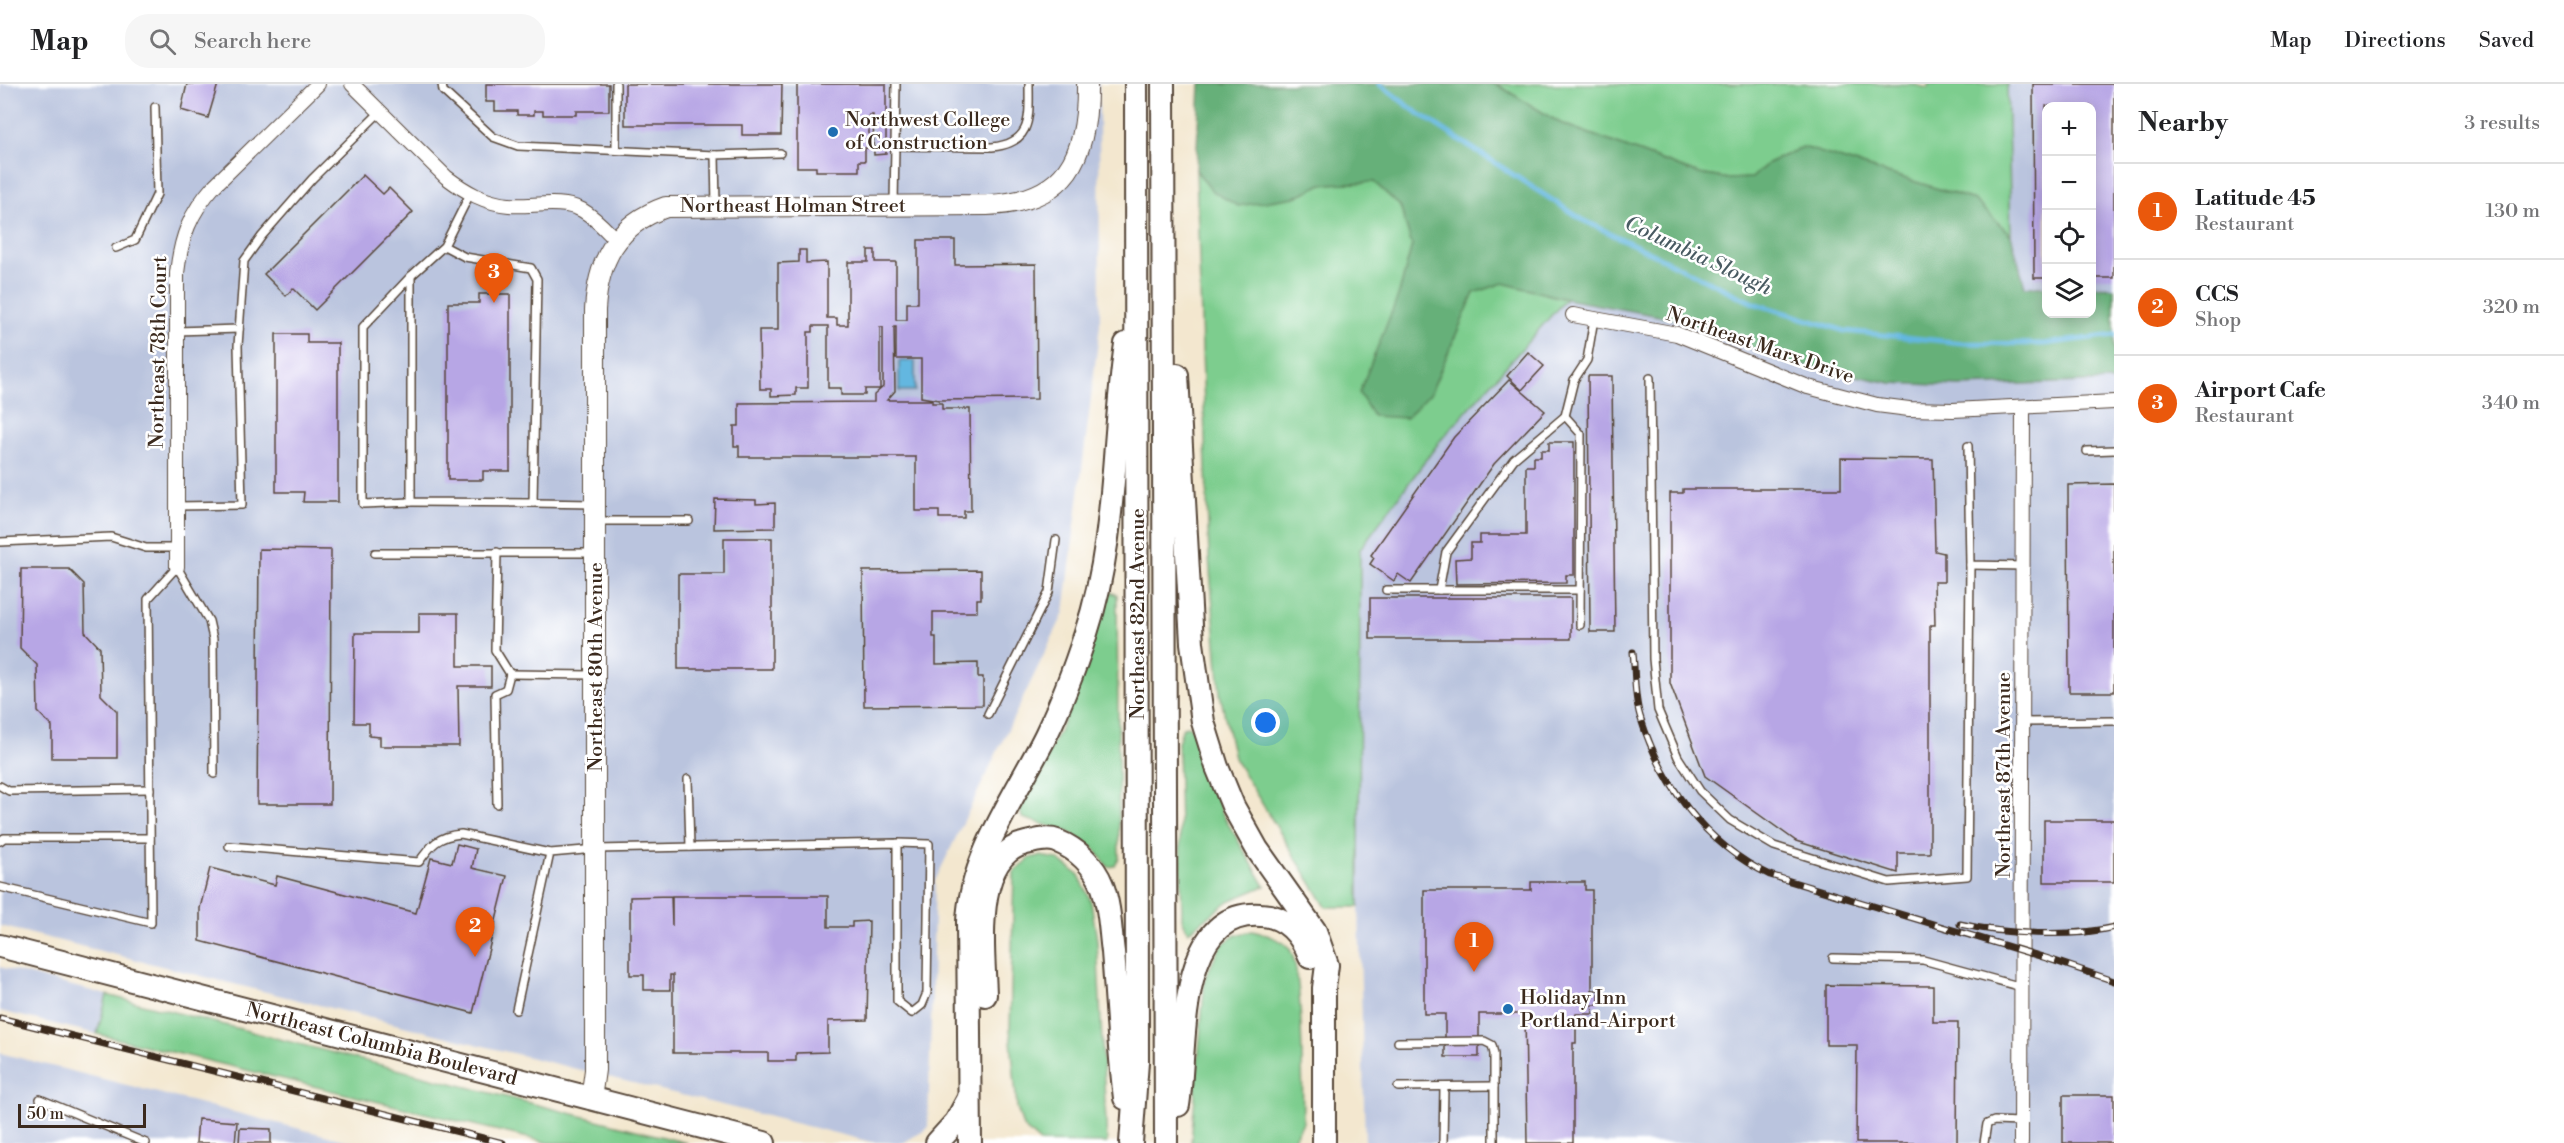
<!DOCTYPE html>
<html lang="en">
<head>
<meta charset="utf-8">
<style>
  body { margin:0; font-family:"Libre Bodoni",serif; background:#f6f6f6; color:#202124 }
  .controls { position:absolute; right:18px; top:18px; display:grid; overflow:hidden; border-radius:12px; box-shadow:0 3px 15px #0003 }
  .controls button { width:54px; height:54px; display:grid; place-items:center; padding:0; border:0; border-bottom:2px solid #e0e0e0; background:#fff; color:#202124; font:30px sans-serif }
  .scale { position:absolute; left:18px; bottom:15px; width:128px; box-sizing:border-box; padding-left:6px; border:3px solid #3b2a1e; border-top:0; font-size:16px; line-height:21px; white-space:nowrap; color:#3b2a1e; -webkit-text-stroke:4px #fff; paint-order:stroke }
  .you { position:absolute; left:1266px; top:639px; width:21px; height:21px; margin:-15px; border:4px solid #fff; border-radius:50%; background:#1a73e8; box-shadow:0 0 0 9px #1a73e833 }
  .badge { display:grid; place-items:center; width:39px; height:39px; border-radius:50%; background:#ea580c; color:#fff; font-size:20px; font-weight:700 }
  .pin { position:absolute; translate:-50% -50px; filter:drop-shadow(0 2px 3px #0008) }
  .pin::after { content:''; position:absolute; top:32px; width:21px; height:18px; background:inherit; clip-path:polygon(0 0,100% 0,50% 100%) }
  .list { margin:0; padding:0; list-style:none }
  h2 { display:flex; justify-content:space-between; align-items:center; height:78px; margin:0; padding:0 24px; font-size:26px }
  h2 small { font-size:20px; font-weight:400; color:#757577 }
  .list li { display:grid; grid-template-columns:39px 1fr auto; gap:18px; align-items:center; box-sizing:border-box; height:96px; padding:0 24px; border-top:2px solid #e0e0e0 }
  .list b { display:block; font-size:22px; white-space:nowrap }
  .list p { margin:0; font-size:20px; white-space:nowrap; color:#757577 }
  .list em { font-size:20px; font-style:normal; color:#757577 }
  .icon { flex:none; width:33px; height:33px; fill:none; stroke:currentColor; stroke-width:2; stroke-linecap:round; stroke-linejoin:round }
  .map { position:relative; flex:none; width:2114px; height:1059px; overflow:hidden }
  header { display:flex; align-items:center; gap:36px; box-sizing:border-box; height:84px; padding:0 30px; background:#fff; border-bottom:2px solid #e0e0e0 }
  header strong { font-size:28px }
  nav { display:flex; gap:33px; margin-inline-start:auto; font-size:21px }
  .search { width:420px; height:54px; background:#f6f6f6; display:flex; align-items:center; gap:15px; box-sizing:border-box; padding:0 21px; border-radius:24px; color:#757577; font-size:22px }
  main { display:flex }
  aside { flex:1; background:#fff }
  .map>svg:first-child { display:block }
  .industrial { fill:#bac4de }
  .green { fill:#7dcd8e; stroke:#5c7c56; stroke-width:1.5 }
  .forest { fill:#66b079; stroke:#506d4c; stroke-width:1.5 }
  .water { fill:#64b7e0; stroke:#50707f; stroke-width:1.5 }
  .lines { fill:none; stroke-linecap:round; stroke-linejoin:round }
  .stream { stroke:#64b7e0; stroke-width:5 }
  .building { fill:#b7a6e5 }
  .lane-casing { stroke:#574639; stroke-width:10 }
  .street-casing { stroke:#574639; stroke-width:16 }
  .secondary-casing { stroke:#574639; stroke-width:22 }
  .primary-casing { stroke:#574639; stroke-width:26 }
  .lane { stroke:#fff; stroke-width:7 }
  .street { stroke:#fff; stroke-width:14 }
  .secondary { stroke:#fff; stroke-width:20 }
  .primary { stroke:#fff; stroke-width:22 }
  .rail-casing { stroke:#3b2a1e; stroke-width:7 }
  .rail { stroke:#fff; stroke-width:4.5; stroke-dasharray:14; stroke-linecap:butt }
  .poi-dot { fill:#1f6fb2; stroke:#fff; stroke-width:2 }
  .labels { text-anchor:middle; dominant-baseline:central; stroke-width:5; stroke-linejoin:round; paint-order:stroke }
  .poi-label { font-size:20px; fill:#3b2a1e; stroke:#fff; text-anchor:start }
  .street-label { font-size:20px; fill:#3b2a1e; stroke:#fff }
  .water-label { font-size:21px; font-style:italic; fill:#495b62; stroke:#fff }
</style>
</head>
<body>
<header>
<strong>Map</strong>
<div class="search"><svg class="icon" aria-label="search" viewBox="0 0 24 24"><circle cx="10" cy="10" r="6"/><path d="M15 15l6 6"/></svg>Search here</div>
<nav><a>Map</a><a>Directions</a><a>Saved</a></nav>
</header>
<main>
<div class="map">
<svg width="2114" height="1059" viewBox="0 0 2114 1059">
  <rect width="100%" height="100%" fill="#fff"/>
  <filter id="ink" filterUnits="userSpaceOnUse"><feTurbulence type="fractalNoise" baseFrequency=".0167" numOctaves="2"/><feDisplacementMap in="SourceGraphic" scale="12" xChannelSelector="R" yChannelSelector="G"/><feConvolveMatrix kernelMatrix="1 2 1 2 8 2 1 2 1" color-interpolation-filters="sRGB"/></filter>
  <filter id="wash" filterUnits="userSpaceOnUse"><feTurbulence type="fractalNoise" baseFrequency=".008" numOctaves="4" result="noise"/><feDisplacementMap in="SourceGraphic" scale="24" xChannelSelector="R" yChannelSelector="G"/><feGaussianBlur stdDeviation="1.35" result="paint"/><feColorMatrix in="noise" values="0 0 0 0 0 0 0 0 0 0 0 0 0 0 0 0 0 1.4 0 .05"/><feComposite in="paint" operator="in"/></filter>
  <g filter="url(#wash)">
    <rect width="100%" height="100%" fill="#f3e7cf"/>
    <g class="industrial">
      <polygon points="0,0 1099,0 1100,241 1064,529 935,797 928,1044 903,1059 871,1058 0,842"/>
      <polygon points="2007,0 2114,0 2114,203 2092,203 2092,22 2046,22 2046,203 2025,203 2011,151"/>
      <polygon points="1566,215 1681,236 1784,277 1891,299 1959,302 2114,297 2114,1059 1365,1059 1359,823 1360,465 1440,357"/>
      <polygon points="0,883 107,911 97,950 0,927"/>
      <polygon points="0,969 356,1059 0,1059"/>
    </g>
    <g class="green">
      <polygon points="1496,0 1911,0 1928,4 1929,0 2007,0 2011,151 1974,116 1803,63 1768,79 1752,94 1729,95 1699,90 1560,39"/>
      <polygon points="1196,86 1212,107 1295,113 1322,100 1374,98 1400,122 1412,161 1399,210 1431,308 1474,209 1503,199 1566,215 1440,357 1360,465 1359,823 1326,823 1234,674 1220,610 1209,474"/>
      <polygon points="1108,507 1117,511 1119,774 1115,782 1108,783 1094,764 1069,748 1022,734 1020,726 1064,637"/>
      <polygon points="1188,642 1193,646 1223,731 1265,802 1229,817 1188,848 1182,835 1178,659 1183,643"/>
      <polygon points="1040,772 1057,775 1079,791 1091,818 1097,856 1107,1059 1040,1058 1023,1043 1017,1023 1010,945 1014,788 1030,774"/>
      <path d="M1252,847C1264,850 1281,854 1289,864C1304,884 1302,1007 1303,1038L1292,1059H1191L1205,894L1221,861L1236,851Z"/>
      <polygon points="107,911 687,1059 549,1059 97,950"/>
    </g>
    <polygon class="forest" points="1200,0 1496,0 1560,39 1699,90 1729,95 1752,94 1768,79 1803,63 1974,116 2011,151 2025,203 2046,203 2046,230 2092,230 2092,203 2114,204 2114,297 1959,302 1891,299 1784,277 1681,236 1566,215 1503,199 1474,209 1431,308 1406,334 1373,332 1359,309 1399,210 1412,161 1400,122 1374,98 1322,100 1295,113 1238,122 1212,107 1196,86"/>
    <rect class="water" x="899" y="277" width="16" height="30"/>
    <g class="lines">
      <polyline class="stream" points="1379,0 1415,27 1583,136 1753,219 1845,247 1963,259 2044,260 2114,251"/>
    </g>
    <g id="blocks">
      <g class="building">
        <polygon points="187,0 218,0 208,34 181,26"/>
        <polygon points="486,0 609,0 609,27 576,27 576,31 543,31 543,27 534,27 534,31 517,31 517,27 495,27 495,18 486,18"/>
        <polygon points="625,0 782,0 781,51 742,51 742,41 625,41"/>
        <polygon points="797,0 886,0 886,70 874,71 873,31 869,31 869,64 865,64 865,77 859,77 859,87 816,87 816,83 797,83"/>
        <polygon points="2033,0 2114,0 2114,194 2092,194 2092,22 2046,22 2046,194 2034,194"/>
        <polygon points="363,91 383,110 389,104 413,128 315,226 293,204 286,212 264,190"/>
        <polygon points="918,156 955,156 955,181 1036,180 1037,315 939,316 921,313 921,275 896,275 896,243 894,243 895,307 887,316 932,316 932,319 942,319 942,325 970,325 971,427 964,427 964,434 939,434 939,427 916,427 916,373 739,373 739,362 734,362 734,342 739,342 739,319 874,318 874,311 883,303 883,243 880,243 880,305 865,305 865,311 841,311 841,304 828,304 828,242 813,242 813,248 808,248 808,304 796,304 796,311 771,312 771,305 760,305 759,246 778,246 778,179 799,178 799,166 806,166 806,179 827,178 827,234 837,234 837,241 848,241 848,178 868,178 868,166 875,166 875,178 896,178 896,236 907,236 907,219 918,219"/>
        <polygon points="479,210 510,210 510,387 483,387 483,396 448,396 448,219 479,219"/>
        <polygon points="276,250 307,250 307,259 338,259 338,418 303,418 304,408 276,408"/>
        <polygon points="1528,268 1544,282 1522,306 1507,292"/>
        <polygon points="1588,292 1612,292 1615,548 1590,548"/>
        <polygon points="1509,296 1545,327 1494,380 1411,499 1398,490 1394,497 1370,480 1374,474 1371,471 1454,353"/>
        <polygon points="1549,358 1574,358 1574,491 1566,491 1566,499 1456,500 1455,475 1471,474 1471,459 1480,459 1480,451 1526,451 1526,382 1534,382 1534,373 1541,373 1541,366 1549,366"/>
        <polygon points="1841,374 1933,375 1935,467 1944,469 1944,498 1934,498 1935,541 1930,541 1930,769 1898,769 1898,789 1796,757 1705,692 1670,599 1670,409 1683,409 1683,405 1841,405"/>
        <polygon points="2114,400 2114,608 2069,608 2068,401"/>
        <polygon points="715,415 756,416 756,420 775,419 775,444 714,445"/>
        <polygon points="724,454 772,454 772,585 678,585 678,490 724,490"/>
        <polygon points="259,465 331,466 330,720 257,720"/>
        <polygon points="21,485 69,485 84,500 85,548 100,564 101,611 117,627 117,674 52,674 52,642 38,628 37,581 20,564"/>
        <polygon points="981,486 981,515 977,515 977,528 933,528 933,553 936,553 936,580 978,579 978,593 983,593 983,621 864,622 863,487"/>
        <rect x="1370" y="514" width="201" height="41"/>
        <polygon points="419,529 458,529 458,582 491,582 491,602 458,602 459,662 380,662 380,653 369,652 369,639 354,639 355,549 419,549"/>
        <rect x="2044" y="736" width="70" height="62"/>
        <polygon points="457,760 476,765 472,784 507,792 473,929 200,857 200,824 210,784 275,801 277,792 416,829 431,774 452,779"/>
        <polygon points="1531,798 1585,798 1585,806 1592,806 1592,906 1599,906 1599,921 1592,921 1593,930 1576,930 1576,959 1573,959 1573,1059 1527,1059 1525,930 1479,930 1479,973 1445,973 1445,930 1424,930 1424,806 1531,806"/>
        <polygon points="671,812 672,842 672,812 828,812 828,843 852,843 852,838 869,837 867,936 828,937 828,968 796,969 796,977 768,977 768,969 673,969 673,891 670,891 670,906 644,906 644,891 630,891 630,813"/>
        <polygon points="1826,901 1933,902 1933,938 1958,938 1957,1059 1856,1059 1857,961 1826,961"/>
        <rect x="2063" y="1011" width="51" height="48"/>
        <polygon points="198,1035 237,1038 235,1059 196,1059"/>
        <polygon points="240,1044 271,1045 271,1059 239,1059"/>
      </g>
    </g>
  </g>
  <g filter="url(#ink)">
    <use href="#blocks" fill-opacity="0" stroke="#574639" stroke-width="1.5"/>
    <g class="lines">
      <defs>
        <g id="lane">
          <polyline points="442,0 443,7 493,53 518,62 715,71"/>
          <polyline points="616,0 616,66"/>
          <path d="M896,0L895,62L992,63C1033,59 1029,33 1029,0"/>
          <polyline points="894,119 895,62"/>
          <polyline points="716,122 715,71 780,69"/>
          <polyline points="444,162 411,192 411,418 533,419 537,195 531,184 465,173 444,162 470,110"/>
          <polyline points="116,164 135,156 157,110 155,23"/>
          <polyline points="411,192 363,243 363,420 411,418"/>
          <polyline points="177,247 239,245"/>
          <polyline points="1650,294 1653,575 1658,626 1678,673 1700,707 1730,736 1774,762 1889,798 1967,792 1970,481"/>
          <polyline points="1565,332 1581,350 1580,541"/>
          <polyline points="1968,362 1970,481 2023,482"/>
          <polyline points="2087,367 2114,366"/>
          <polyline points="533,419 594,420"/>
          <polyline points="177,422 242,421 238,262 244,177 262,152 312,95 380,28"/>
          <polyline points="596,437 689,437"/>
          <polyline points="0,458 111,453 146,464 177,464"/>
          <polyline points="497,468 495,566 510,590 506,605 495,610 497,720"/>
          <polyline points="375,469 593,469"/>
          <polyline points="1386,506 1580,506"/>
          <polyline points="1439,506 1446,468 1514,375 1565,332 1574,296 1587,276 1594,235"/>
          <polyline points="510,590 592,591"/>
          <polyline points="988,630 1049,508 1056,456"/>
          <polyline points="2023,638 2114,637"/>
          <polyline points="688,695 690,763"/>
          <polyline points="0,702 9,707 150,705"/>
          <polyline points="0,757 4,754 150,754"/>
          <path d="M229,762L419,778C431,761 438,752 461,750L550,769"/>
          <polyline points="0,803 151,839 148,515 177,483 209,537 213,555 214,690"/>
          <polyline points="1833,874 1923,876 2022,903"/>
          <polyline points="516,926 550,769 596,765 897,759 897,917 912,929 922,921 927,909 929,760 897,759"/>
          <polyline points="1398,958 1484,957 1492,961 1494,970 1494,1059"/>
          <polyline points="1398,1003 1494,1002"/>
          <polyline points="40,1015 146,1059"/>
          <polyline points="1443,1059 1444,1003"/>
          <polyline points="1984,1059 1987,1040 1994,1037 2021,1038"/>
        </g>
        <g id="street">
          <path d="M352,0L446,93C466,108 485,119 509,121C532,123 560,115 582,126C596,134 606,146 617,157"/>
          <polyline points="1573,231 1677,250 1808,303 1877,321 1909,325 1953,326 2114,318"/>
          <path d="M177,483V189C181,153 190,129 214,102L318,0"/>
          <polyline points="2021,1059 2023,323"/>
        </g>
        <path id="secondary" d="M591,1015L595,986V226C598,176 617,140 666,123L987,121C1067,118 1088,73 1087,0"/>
        <g id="primary">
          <polyline points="1163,0 1166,1059"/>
          <polyline points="1177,291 1192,559 1203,638 1217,683 1233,722 1257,765 1315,847 1327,881 1324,904 1324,1059"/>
          <path id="s1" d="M0,862L764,1059"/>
          <path d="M985,911C984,869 971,771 1026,759C1036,757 1047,753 1057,757C1077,765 1094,781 1102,801C1110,822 1110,846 1113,868C1117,917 1119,966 1125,1014"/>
          <path d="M1178,1021C1187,966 1174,825 1261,831C1286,832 1301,850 1310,873"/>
          <polyline points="937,1059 956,1038 969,1014"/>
          <path d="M970,1059L968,838C970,773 1018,708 1046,651C1062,618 1075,583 1086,549C1117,455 1112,357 1126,260"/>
          <polyline points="1131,1059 1137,978 1136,0"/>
        </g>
      </defs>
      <use href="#lane" class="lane-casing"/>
      <use href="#street" class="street-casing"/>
      <use href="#secondary" class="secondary-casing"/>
      <use href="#primary" class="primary-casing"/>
      <use href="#lane" class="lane"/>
      <use href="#street" class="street"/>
      <use href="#secondary" class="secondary"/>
      <use href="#primary" class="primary"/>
      <defs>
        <g id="rail">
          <path d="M1633,568C1635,588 1634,612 1640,632C1661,700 1705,760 1770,791L2046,874L2114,897"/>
          <path d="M1960,840C2003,850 2071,854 2114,843"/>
          <polyline points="0,934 503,1059"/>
        </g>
      </defs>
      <use href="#rail" class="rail-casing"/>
      <use href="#rail" class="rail"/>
    </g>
  </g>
  <g class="poi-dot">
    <circle cx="833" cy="48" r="6"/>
    <circle cx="1508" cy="925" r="6"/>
  </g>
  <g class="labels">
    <g class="poi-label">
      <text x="845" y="36">Northwest College<tspan x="845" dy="23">of Construction</tspan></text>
      <text x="1520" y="914">Holiday Inn<tspan x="1520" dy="23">Portland-Airport</tspan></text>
    </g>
    <g class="street-label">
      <text x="793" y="122">Northeast Holman Street</text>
      <text transform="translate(1760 262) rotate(19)">Northeast Marx Drive</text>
      <text transform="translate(159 268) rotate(-89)">Northeast 78th Court</text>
      <text transform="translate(1138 530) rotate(-90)">Northeast 82nd Avenue</text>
      <text transform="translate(596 583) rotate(-90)">Northeast 80th Avenue</text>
      <text transform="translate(2004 691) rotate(-90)">Northeast 87th Avenue</text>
      <text stroke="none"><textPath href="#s1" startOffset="394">Northeast Columbia Boulevard</textPath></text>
    </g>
    <g class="water-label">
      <text transform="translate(1698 172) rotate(25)">Columbia Slough</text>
    </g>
  </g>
</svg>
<div class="controls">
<button>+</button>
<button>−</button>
<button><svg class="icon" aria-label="locate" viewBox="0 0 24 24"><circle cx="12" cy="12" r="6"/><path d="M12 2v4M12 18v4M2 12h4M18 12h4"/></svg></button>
<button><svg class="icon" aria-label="layers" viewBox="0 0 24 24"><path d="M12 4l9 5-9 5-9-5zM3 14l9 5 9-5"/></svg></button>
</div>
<div class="scale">50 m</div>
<div class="you"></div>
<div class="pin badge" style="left:1474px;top:888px">1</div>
<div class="pin badge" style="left:475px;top:873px">2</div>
<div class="pin badge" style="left:494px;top:219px">3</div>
</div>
<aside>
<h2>Nearby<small>3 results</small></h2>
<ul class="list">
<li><span class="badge">1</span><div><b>Latitude 45</b><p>Restaurant</p></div><em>130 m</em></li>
<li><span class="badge">2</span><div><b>CCS</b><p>Shop</p></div><em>320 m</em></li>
<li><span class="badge">3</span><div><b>Airport Cafe</b><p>Restaurant</p></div><em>340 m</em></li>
</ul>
</aside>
</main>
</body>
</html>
